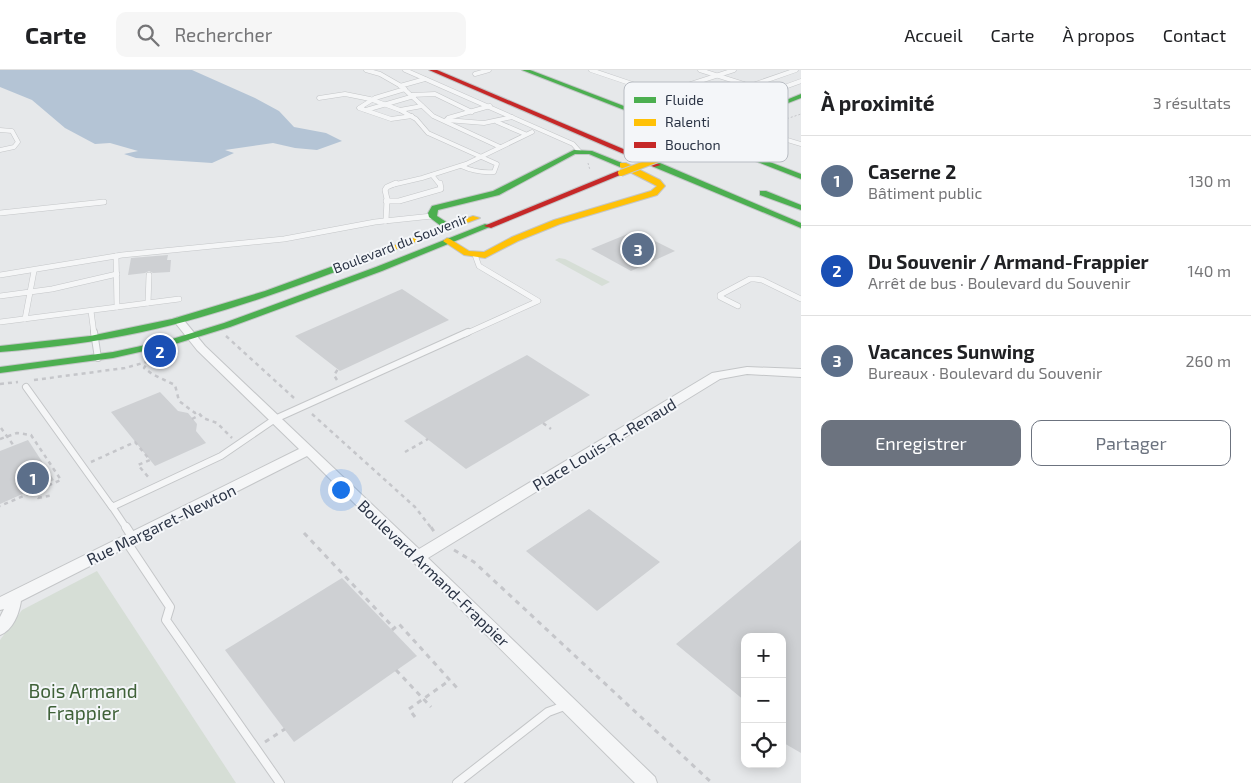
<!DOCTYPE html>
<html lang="fr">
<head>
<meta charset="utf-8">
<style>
  body { margin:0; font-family:"Exo 2",sans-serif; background:#f6f6f6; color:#202124 }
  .controls { position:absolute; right:15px; bottom:15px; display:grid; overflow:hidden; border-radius:10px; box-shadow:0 2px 12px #0003 }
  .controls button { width:45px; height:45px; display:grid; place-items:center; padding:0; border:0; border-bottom:1px solid #e0e0e0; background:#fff; color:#202124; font:25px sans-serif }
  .you { position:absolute; left:340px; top:419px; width:18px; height:18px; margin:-12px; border:4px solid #fff; border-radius:50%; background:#1a73e8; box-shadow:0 0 0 8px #1a73e833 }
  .badge { display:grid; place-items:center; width:32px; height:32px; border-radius:50%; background:#6c737f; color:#fff; font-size:16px; font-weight:700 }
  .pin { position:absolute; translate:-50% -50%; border:2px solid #fff; box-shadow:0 1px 5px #0006 }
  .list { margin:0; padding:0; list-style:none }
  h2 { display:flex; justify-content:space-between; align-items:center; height:65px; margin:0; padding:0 20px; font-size:21px }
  h2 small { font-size:16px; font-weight:400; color:#757577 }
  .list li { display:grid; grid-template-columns:32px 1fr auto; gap:15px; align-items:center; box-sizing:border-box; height:90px; padding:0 20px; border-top:1px solid #e0e0e0 }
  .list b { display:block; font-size:19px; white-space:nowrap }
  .list p { margin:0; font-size:16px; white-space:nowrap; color:#757577 }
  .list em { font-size:16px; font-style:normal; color:#757577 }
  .actions { display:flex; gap:10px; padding:15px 20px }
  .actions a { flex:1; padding:11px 0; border:1px solid #6c737f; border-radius:10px; text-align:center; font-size:18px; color:#6c737f }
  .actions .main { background:#6c737f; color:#fff }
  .icon { flex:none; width:28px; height:28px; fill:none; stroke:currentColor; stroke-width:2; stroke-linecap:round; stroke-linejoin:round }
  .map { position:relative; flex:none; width:801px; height:713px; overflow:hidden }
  header { display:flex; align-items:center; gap:30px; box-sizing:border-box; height:70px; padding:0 25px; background:#fff; border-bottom:1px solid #e0e0e0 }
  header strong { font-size:24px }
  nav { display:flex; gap:28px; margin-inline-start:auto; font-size:18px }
  .search { width:350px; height:45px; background:#f6f6f6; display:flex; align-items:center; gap:12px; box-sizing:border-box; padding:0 18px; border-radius:10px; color:#757577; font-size:19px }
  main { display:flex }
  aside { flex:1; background:#fff }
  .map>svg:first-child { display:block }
  .green { fill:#d6ded6 }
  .water { fill:#b4c4d5 }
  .building { fill:#ced0d3 }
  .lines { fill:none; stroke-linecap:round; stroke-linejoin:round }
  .lane-far3-casing { stroke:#c4c6c8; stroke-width:5 }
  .lane-far2-casing { stroke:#c4c6c8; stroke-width:6 }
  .lane-far1-casing { stroke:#c4c6c8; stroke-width:8 }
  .lane-casing { stroke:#c4c6c8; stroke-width:10 }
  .street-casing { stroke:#c4c6c8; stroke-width:2 }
  .fast-casing { stroke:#c4c6c8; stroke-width:2 }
  .slow-casing { stroke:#c4c6c8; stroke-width:2 }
  .jam-casing { stroke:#c4c6c8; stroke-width:2 }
  .path-far2 { stroke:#c5c6ca; stroke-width:1; stroke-dasharray:2 2; stroke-linecap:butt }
  .path-far1 { stroke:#c5c6ca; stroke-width:2.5; stroke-dasharray:4 4; stroke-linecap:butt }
  .path { stroke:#c5c6ca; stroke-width:3; stroke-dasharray:5 5; stroke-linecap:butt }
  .lane-far3 { stroke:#f5f6f7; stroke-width:4 }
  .lane-far2 { stroke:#f5f6f7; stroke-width:5 }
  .lane-far1 { stroke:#f5f6f7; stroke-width:6 }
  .lane { stroke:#f5f6f7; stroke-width:8 }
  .street { fill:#f5f6f7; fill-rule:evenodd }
  .fast { fill:#4caf50; fill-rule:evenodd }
  .slow { fill:#ffc107; fill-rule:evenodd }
  .jam { fill:#c62828; fill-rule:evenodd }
  .slow-bridge-casing { stroke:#c4c6c8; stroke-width:8; stroke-linecap:butt }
  .slow-bridge { stroke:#ffc107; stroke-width:6 }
  .labels { text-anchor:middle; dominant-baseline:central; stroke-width:4; stroke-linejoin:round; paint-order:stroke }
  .far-street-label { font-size:14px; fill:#2b3445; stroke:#f4f6f9 }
  .street-label { font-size:16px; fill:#2b3445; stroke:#f4f6f9 }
  .near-park-label { font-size:19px; fill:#3f6138; stroke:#f4f6f9 }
  .key { fill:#f4f6f9; stroke:#b8bcc3; stroke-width:1 }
  .key-label { font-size:14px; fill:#2b3445 }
</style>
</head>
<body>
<header>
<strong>Carte</strong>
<div class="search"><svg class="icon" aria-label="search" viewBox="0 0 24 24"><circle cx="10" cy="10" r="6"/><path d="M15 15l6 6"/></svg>Rechercher</div>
<nav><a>Accueil</a><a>Carte</a><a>À propos</a><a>Contact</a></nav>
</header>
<main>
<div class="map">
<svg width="801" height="713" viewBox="0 0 801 713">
  <rect width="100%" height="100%" fill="#e6e8ea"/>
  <g class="green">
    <polygon points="559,188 565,189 610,212 602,216 555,190"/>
    <polygon points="97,501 236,713 0,713 0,570 22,540"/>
  </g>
  <polygon class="water" points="0,0 192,0 255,28 279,41 294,57 326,63 342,71 317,80 295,78 273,73 225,80 234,83 212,93 136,88 124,84 138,81 110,73 95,74 65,58 32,30 0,17"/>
  <g class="building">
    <polygon points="635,161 675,181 631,201 591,179"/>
    <polygon points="168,185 167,190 171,190 170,202 153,203 149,201 145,203 128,205 131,188"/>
    <polygon points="402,219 449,250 340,301 295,266"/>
    <polygon points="527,285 590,325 466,399 404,351"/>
    <polygon points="160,322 178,341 188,343 197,354 196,361 206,373 155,396 111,342"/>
    <polygon points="28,370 54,410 0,434 0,381"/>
    <polygon points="589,439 660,492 597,541 526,481"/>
    <polygon points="801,470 801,683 782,672 782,567 745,567 745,631 676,574"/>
    <polygon points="342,508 417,586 294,672 225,580"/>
  </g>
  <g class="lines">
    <defs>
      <g id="lane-far3">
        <polyline points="366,0 380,4 401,16 433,46 500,77"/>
        <polyline points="405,0 573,74 580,82"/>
        <polyline points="591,0 665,25 744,57 801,74"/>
        <polyline points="700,0 769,22"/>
        <polyline points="475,4 489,0"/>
        <polyline points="400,16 425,9"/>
        <polyline points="405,19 375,28 359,38 391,49 412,46"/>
        <polyline points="660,24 734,0"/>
        <polyline points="412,25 435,24 472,42"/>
        <polyline points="721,26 740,33 801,11"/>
        <polyline points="319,28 345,24 370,29 400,40"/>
        <path d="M422,36L400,40L416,49L428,63L497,94L494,102C482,103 472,101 461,96"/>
        <polyline points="692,36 796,0"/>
        <polyline points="366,40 414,26"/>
        <polyline points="448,48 490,36"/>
        <polyline points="446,50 484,53 512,47"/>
        <polyline points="497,52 525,64"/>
        <polyline points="0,60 12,61 18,72 14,77 0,80"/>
        <polyline points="432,105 440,115"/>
        <polyline points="392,115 422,108 466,94 532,62"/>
      </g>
      <g id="lane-far2">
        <polyline points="386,131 399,131 441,119 440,113"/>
        <polyline points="0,143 104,132"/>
        <polyline points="386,151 387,129 385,120 387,117 396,113"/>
        <polyline points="0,205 122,185 284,169 375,152 432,146"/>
        <polyline points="0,226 52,219 117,204"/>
        <polyline points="148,233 149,205"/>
        <polyline points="738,236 720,227 720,225 750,209 755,209 762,210 801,229"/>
        <polyline points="117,237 179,229"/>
        <polyline points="91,241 94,264"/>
        <polyline points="25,249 34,201"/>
        <polyline points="0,252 117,237 116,186"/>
        <polyline points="465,264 538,231 479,196 475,185"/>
      </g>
      <g id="lane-far1">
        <polyline points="94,262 98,288"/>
        <polyline points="26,317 112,437 221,386 275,349 468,262"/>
        <polyline points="111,435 127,459"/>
      </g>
      <g id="lane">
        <polyline points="126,457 133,468"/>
        <polyline points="126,471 170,537 166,550 280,713"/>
        <polyline points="457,713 548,642 567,635"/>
      </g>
      <path id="street" d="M178,247L182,248L205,276L419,479L712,303L747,297L801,299V307L747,304L720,309L428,488L655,707L657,713H635L307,386L21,531C19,544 13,560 0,565V547L4,539L0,540V527L299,379L197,280L173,250Z"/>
      <g id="fast">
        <polygon points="522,0 530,0 801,104 801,109"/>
        <polygon points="801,24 801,28 742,51 737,50"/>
        <polygon points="574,80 592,81 627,95 620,97 589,84 575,84 499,125 438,140 437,146 451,155 451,159 445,159 429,147 428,143 432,136 493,121"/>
        <polygon points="654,93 660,93 801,153 801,158 654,97"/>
        <polygon points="760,121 766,121 801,135 801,140 760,125"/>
        <polygon points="485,154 492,156 382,201 230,257 175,274 113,288 0,303 0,297 113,282 169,270 224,253 376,197"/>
        <path d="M391,175L395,178L394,180C311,211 229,243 142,262C96,272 48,278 0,282V276L90,266L172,249L265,221Z"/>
      </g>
      <g id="slow">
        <polygon points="620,93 626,93 660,110 665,116 657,125 560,154 518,171 485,188 464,185 443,171 447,168 450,169 469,181 484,182 512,167 554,150 651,121 657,116 620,97"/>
        <polygon points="473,146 480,148 394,180 388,180 387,178"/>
      </g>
      <g id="jam">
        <polygon points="429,0 437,0 661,95 654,97"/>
        <polygon points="618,101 625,103 491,158 484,156"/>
      </g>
    </defs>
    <use href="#lane-far3" class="lane-far3-casing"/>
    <use href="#lane-far2" class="lane-far2-casing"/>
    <use href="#lane-far1" class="lane-far1-casing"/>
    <use href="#lane" class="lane-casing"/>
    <use href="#street" class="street-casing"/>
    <use href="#fast" class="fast-casing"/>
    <use href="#slow" class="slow-casing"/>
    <use href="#jam" class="jam-casing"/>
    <g class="path-far2">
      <polyline points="768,55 801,44"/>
      <polyline points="588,93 590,100"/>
    </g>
    <g class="path-far1">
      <polyline points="226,266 294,328"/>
      <polyline points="150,289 144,298 152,304 175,315 179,331 195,343 198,342 203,348 217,353 232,368"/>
      <polyline points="34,310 125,298 178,283"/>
      <polyline points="337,310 334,305 338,299"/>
      <polyline points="0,314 18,312"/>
      <polyline points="312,344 415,437 432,459"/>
      <polyline points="192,349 200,345"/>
      <polyline points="543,353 551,359"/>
      <polyline points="1,358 14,376"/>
      <polyline points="0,369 17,363 31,365 61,410 0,436"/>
      <polyline points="405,382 428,369"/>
      <polyline points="91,392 135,372 150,390 138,395 150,409"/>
      <polyline points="34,421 38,428 53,425"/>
    </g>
    <g class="path">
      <polyline points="431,457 435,463"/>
      <polyline points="304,463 394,558"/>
      <polyline points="454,480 474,492 712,713"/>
      <polyline points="392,560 399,554 457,618"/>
      <polyline points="396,600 431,637"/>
      <polyline points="415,647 409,639 450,610"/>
      <polyline points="265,672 285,659"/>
    </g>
    <use href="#lane-far3" class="lane-far3"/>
    <use href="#lane-far2" class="lane-far2"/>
    <use href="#lane-far1" class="lane-far1"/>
    <use href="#lane" class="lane"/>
    <use href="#street" class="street"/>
    <use href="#fast" class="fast"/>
    <use href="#slow" class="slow"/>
    <use href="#jam" class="jam"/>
    <defs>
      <polyline id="slow-bridge" points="621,103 751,54"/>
    </defs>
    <use href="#slow-bridge" class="slow-bridge-casing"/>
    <use href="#slow-bridge" class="slow-bridge"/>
  </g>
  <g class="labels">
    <g class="far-street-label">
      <text transform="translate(400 173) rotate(-21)">Boulevard du Souvenir</text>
    </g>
    <g class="street-label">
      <text transform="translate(604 374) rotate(-31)">Place Louis-R.-Renaud</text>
      <text transform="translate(161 454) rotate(-26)">Rue Margaret-Newton</text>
      <text transform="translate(434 503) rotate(44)">Boulevard Armand-Frappier</text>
    </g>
    <g class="near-park-label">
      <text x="83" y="620">Bois Armand<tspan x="83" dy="22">Frappier</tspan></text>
    </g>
  </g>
  <rect x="624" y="12" width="164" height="80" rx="8" class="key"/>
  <rect x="634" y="27" width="22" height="6" fill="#4caf50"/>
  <rect x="634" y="49" width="22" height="7" fill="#ffc107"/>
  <rect x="634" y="72" width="22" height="6" fill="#c62828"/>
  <g class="key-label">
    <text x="665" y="35">Fluide</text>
    <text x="665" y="57">Ralenti</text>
    <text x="665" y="80">Bouchon</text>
  </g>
</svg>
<div class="controls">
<button>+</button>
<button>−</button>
<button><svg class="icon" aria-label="locate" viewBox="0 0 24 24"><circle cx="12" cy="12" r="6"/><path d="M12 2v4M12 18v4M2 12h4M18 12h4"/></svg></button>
</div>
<div class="you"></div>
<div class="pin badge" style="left:33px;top:408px;background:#5c6f8a">1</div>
<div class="pin badge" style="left:160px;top:281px;background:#1a4fb4">2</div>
<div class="pin badge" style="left:638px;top:179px;background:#5c6f8a">3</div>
</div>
<aside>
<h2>À proximité<small>3 résultats</small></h2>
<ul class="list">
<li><span class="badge" style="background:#5c6f8a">1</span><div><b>Caserne 2</b><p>Bâtiment public</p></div><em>130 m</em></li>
<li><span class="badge" style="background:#1a4fb4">2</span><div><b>Du Souvenir / Armand-Frappier</b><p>Arrêt de bus · Boulevard du Souvenir</p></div><em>140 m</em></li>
<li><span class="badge" style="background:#5c6f8a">3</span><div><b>Vacances Sunwing</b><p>Bureaux · Boulevard du Souvenir</p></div><em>260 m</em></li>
</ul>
<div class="actions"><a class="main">Enregistrer</a><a>Partager</a></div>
</aside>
</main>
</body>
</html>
